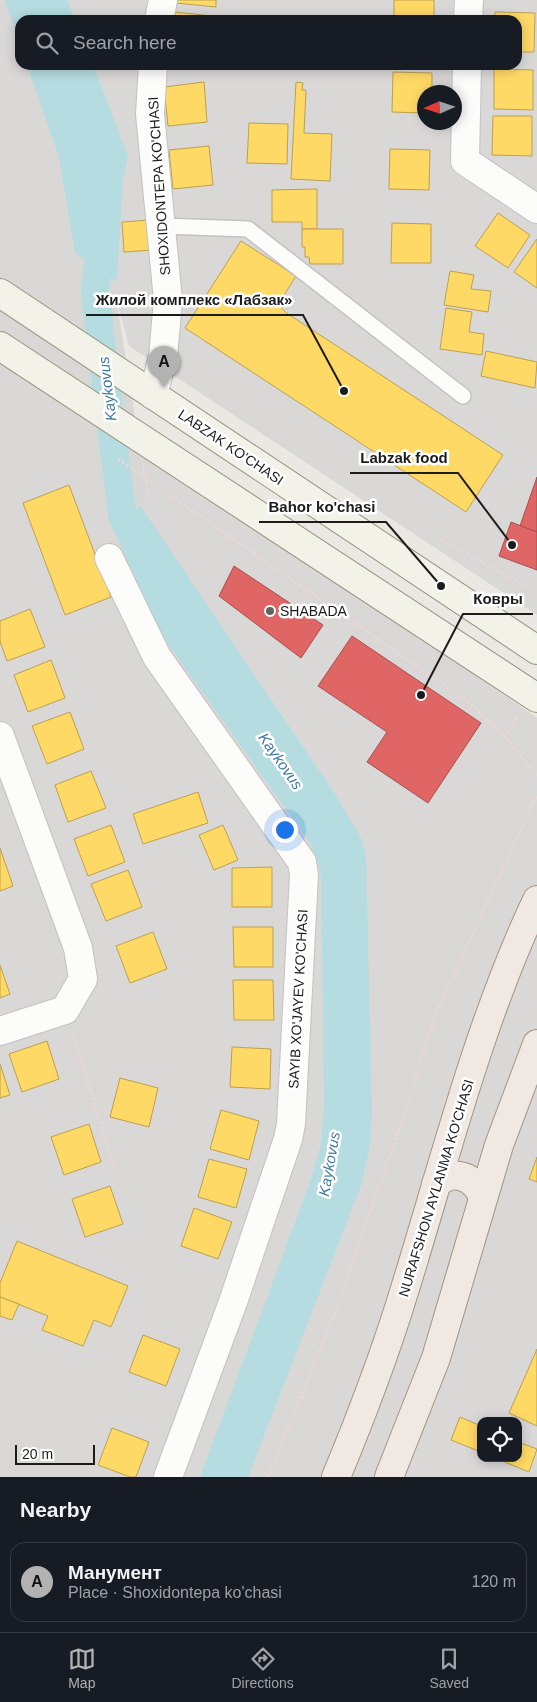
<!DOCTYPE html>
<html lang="en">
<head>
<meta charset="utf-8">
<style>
  body { margin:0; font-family:Arial,sans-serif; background:#242831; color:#f1f3f6 }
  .controls { position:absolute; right:15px; bottom:15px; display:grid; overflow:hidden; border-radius:10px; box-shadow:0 2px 12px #0003 }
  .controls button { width:45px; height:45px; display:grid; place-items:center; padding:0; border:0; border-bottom:1px solid #363941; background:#171b24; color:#f1f3f6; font:25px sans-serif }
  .compass { position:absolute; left:417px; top:85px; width:45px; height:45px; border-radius:50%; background:#171b24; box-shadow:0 2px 12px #0003; rotate:267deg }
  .scale { position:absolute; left:15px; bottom:12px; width:80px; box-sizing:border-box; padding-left:5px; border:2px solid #1c1c1c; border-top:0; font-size:14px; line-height:18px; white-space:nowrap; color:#1c1c1c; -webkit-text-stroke:4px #fff; paint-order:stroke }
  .you { position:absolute; left:284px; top:829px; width:18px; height:18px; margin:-12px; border:4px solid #fff; border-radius:50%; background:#1a73e8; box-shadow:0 0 0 8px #1a73e833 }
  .badge { display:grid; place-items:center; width:32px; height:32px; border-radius:50%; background:#b2b2b3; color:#111; font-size:16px; font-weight:700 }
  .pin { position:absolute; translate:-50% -41px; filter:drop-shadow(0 1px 2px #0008) }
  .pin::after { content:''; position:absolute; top:26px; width:18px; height:15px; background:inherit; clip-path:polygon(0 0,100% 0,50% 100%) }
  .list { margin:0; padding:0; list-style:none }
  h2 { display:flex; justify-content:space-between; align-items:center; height:65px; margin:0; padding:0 20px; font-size:21px }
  h2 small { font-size:16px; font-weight:400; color:#9ea1a6 }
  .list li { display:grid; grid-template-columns:32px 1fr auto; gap:15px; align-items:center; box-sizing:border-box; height:80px; margin:0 10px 10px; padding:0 10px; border:1px solid #363941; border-radius:15px }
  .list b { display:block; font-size:19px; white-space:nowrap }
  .list p { margin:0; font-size:16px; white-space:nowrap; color:#9ea1a6 }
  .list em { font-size:16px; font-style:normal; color:#9ea1a6 }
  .icon { flex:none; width:28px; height:28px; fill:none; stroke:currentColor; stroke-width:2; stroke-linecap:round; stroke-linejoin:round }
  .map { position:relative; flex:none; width:537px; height:1477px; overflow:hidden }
  .search { position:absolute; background:#171b24; box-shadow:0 2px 12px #0003; left:15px; right:15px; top:15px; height:55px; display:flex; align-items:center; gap:12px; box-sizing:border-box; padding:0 18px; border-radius:15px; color:#9ea1a6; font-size:19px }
  .sheet { height:155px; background:#171b24 }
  nav { display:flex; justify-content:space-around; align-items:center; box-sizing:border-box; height:70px; border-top:1px solid #363941; background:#171b24; font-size:14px; color:#9ea1a6 }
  nav a { display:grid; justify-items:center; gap:2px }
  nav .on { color:#b2b2b3 }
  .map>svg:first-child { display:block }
  .residential { fill:#dad8d6; fill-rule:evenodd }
  .religious { fill:#d9d8d6 }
  .water { fill:#b5dce0 }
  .pier { fill:#d7d7d5 }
  .homes { fill:#ffd966; stroke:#bba050 }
  .shops { fill:#e06666; stroke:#a55050 }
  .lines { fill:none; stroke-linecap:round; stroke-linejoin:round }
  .canal { stroke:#b5dce0; stroke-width:28 }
  .service-casing { stroke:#c3c2c0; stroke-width:18 }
  .minor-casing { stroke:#c3c2c0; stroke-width:30 }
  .secondary-casing { stroke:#95947c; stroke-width:30 }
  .primary-casing { stroke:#a19381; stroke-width:30 }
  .path { stroke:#ebd7d6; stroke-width:3; stroke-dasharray:2.5 2.5; stroke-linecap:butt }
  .service { stroke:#fcfcfb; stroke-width:15 }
  .minor { stroke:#fcfcfb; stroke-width:28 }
  .secondary { stroke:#f3f2e8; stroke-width:28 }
  .primary { stroke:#f0e9e3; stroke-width:28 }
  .poi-dot { fill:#646362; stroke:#fff; stroke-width:2 }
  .labels { text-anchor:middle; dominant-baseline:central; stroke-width:5; stroke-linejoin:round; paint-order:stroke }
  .street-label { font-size:14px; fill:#1c1c1c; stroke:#fff }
  .poi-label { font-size:14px; fill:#1c1c1c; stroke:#fff; text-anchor:start }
  .water-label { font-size:15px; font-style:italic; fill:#3e79a1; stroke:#fff }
  .leader { fill:none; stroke:#1c1c1c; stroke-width:2 }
  .callout-dot { fill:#1c1c1c; stroke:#fff; stroke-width:2 }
  .callout-label { font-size:15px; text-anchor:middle; font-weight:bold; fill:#1c1c1c; stroke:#fff; stroke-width:5; stroke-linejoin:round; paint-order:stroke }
</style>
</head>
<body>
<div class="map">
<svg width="537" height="1477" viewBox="0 0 537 1477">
  <rect width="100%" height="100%" fill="#ebe8e4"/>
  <path class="residential" d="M0,0H537V615L129,346L119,309L96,291L97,278L95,292L122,502L149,506L140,444L537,718V1477H0ZM20,20H517V65H20ZM424,92H454V122H424ZM481,1421H518V1458H481Z"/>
  <polygon class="religious" points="0,406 35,430 16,445 33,491 19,494 0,454"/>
  <g class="water">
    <polygon points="5,0 67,0 75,20 20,20 20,45"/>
    <polygon points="27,65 93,65 128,156 123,179 117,282 75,253 59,157"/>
    <polygon points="141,507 335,794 361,838 366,853 372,1110 370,1145 362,1183 248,1477 200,1477 309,1185 321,1144 324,1104 321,879 319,865 310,843 161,634 108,518"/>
  </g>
  <polygon class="pier" points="75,271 95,292 118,309 149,506 101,499"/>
  <g class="homes">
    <polygon points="176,0 216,0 216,7 176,3"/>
    <rect x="394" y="0" width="40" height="20"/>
    <polygon points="174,12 213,16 213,20 173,20"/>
    <polygon points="495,12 535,13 534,52 517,52 517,20 495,20"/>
    <polygon points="494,69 533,70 533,110 494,109"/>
    <polygon points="393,72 432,73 432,92 424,92 424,113 392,112"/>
    <polygon points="204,82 207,122 168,126 164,87"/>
    <polygon points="296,82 303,83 302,90 306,90 304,133 332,134 330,181 291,179"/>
    <polygon points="493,116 532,116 532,156 492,155"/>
    <polygon points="249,123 288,124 287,164 247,163"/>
    <polygon points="209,146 213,185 173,189 169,150"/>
    <polygon points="390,149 430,150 429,190 389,189"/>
    <polygon points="317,189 317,229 302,229 302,222 272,222 272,190"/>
    <polygon points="498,213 530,235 508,268 475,246"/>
    <polygon points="151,220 153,250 124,252 122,222"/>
    <polygon points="392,223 431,224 431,263 391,263"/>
    <polygon points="302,229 343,229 343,264 310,264 309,257 305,257 305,247 302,247"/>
    <polygon points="537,239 537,288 514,272"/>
    <polygon points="241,241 296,276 281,300 281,307 285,312 503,455 466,512 185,328"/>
    <polygon points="450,271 474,275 471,289 491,291 488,312 444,305"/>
    <polygon points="446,308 472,312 469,332 484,334 482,355 440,349"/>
    <polygon points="486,351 537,362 535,388 481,376"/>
    <polygon points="69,485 111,597 65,615 23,503"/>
    <polygon points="30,609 45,647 7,661 0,641 0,621"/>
    <polygon points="51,660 65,698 28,712 14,675"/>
    <polygon points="70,712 84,749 47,764 32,726"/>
    <polygon points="91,771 106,808 68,822 55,785"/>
    <polygon points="198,792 208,823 143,844 133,814"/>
    <polygon points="111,825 125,862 88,876 74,839"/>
    <polygon points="223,825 238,860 214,870 199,835"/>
    <polygon points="0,848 13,886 0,891"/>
    <polygon points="272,867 272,907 232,907 232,868"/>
    <polygon points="128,870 142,907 106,921 91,884"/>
    <polygon points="233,927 273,927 273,967 234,967"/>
    <polygon points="153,932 167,969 130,983 116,946"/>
    <polygon points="0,965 10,994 0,998"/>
    <polygon points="233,980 273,980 274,1020 234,1020"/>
    <polygon points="47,1041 59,1079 22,1092 9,1054"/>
    <polygon points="232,1047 271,1049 270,1089 230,1087"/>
    <polygon points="0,1064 10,1095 0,1098"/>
    <polygon points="120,1078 158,1088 149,1127 110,1117"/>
    <polygon points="221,1110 259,1121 249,1160 210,1149"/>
    <polygon points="89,1124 101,1162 64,1175 51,1137"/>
    <polygon points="537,1157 537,1182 529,1179"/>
    <polygon points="209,1159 247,1169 236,1208 198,1197"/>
    <polygon points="110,1186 123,1224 85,1237 72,1199"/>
    <polygon points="194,1208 232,1222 218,1259 181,1246"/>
    <polygon points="17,1241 128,1286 111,1327 94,1320 83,1346 42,1330 48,1316 0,1297 0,1283"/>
    <polygon points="0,1297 19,1304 12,1320 0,1316"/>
    <polygon points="143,1335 180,1349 166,1386 129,1372"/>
    <polygon points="537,1349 537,1426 509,1413"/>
    <polygon points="460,1417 481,1426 481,1452 451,1440"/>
    <polygon points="112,1428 149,1442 136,1477 130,1477 98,1465"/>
    <polygon points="518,1442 537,1449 529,1472 495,1458 518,1458"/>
  </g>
  <g class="shops">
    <polygon points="537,477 537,532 520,526"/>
    <polygon points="511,522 537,532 537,570 499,556"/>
    <polygon points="234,566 323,625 301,658 219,596"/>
    <polygon points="352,636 481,723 428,803 367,762 387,732 318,686"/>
  </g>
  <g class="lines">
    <polyline class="canal" points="101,232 95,292 122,513 139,546"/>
    <defs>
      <polyline id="service" points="162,226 248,229 463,396"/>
      <g id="minor">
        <polyline points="159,20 163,0"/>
        <polyline points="468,20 469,0"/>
        <polyline points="153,65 150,114 168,300 163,357 153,395"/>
        <polyline points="467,65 465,161 537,209"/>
        <polyline points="109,558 157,657 302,862 304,875 291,1124 288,1139 233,1302 168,1477"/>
        <polyline points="0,736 78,948 83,979 65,1010 0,1031"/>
      </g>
      <g id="secondary">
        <polyline points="0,293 537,650"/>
        <polyline points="0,346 537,698"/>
      </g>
      <g id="primary">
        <path d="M436,1184C453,1168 474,1176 483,1197"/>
        <path d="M336,1477C359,1422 380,1367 398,1311C442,1173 475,1031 537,900"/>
        <polyline points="389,1477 436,1358 499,1145 537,1044"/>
      </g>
    </defs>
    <use href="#service" class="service-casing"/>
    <use href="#minor" class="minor-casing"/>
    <use href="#secondary" class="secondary-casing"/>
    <use href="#primary" class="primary-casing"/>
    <g class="path">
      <polyline points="118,459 467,701 505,737 537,775"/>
      <polyline points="440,539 537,592"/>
      <polyline points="505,737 518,716"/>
      <polyline points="73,1036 115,1168"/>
      <polyline points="268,1477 333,1318 395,1141 437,1011 537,795"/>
    </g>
    <use href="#service" class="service"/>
    <use href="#minor" class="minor"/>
    <use href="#secondary" class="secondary"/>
    <use href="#primary" class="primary"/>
  </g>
  <circle class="poi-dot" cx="270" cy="611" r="5"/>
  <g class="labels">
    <g class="street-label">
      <text transform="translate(159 186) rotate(-94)">SHOXIDONTEPA KO'CHASI</text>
      <text transform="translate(231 447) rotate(34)">LABZAK KO'CHASI</text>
      <text transform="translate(298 999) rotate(-87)">SAYIB XO'JAYEV KO'CHASI</text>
      <text transform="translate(436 1188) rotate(-73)">NURAFSHON AYLANMA KO'CHASI</text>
    </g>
    <g class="poi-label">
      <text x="280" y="611">SHABADA</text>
    </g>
    <g class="water-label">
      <text transform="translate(107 389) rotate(-97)">Kaykovus</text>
      <text transform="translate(281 761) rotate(55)">Kaykovus</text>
      <text transform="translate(329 1164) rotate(-80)">Kaykovus</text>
    </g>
  </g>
  <path class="leader" d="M344 391L303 315H86M512 545L458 473H350M441 586L386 522H259M421 695L463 614H533"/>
  <g class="callout-dot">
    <circle cx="344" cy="391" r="5"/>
    <circle cx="512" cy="545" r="5"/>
    <circle cx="441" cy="586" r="5"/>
    <circle cx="421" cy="695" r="5"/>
  </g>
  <g class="callout-label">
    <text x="194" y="305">Жилой комплекс «Лабзак»</text>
    <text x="404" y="463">Labzak food</text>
    <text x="322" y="512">Bahor ko'chasi</text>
    <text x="498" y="604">Ковры</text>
  </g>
</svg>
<div class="controls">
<button><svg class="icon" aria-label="locate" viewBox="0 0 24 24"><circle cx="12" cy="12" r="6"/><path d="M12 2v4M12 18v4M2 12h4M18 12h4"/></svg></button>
</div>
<svg class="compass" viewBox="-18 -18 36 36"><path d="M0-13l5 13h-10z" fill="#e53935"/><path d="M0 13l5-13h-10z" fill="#9ea1a6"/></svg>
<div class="scale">20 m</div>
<div class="you"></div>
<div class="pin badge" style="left:164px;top:387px">A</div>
<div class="search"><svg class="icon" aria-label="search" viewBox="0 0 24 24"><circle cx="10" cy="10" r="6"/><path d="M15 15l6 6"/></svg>Search here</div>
</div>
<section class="sheet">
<h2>Nearby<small></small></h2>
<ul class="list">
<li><span class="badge">A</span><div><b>Манумент</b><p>Place · Shoxidontepa ko'chasi</p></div><em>120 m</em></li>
</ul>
</section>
<nav>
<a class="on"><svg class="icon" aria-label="map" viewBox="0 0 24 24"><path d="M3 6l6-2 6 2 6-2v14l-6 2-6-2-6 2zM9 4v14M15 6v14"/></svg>Map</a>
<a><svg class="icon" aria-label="directions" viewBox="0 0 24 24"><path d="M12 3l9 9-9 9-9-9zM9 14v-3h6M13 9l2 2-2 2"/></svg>Directions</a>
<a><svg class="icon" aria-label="saved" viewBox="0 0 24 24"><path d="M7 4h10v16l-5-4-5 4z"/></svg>Saved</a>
</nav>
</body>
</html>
